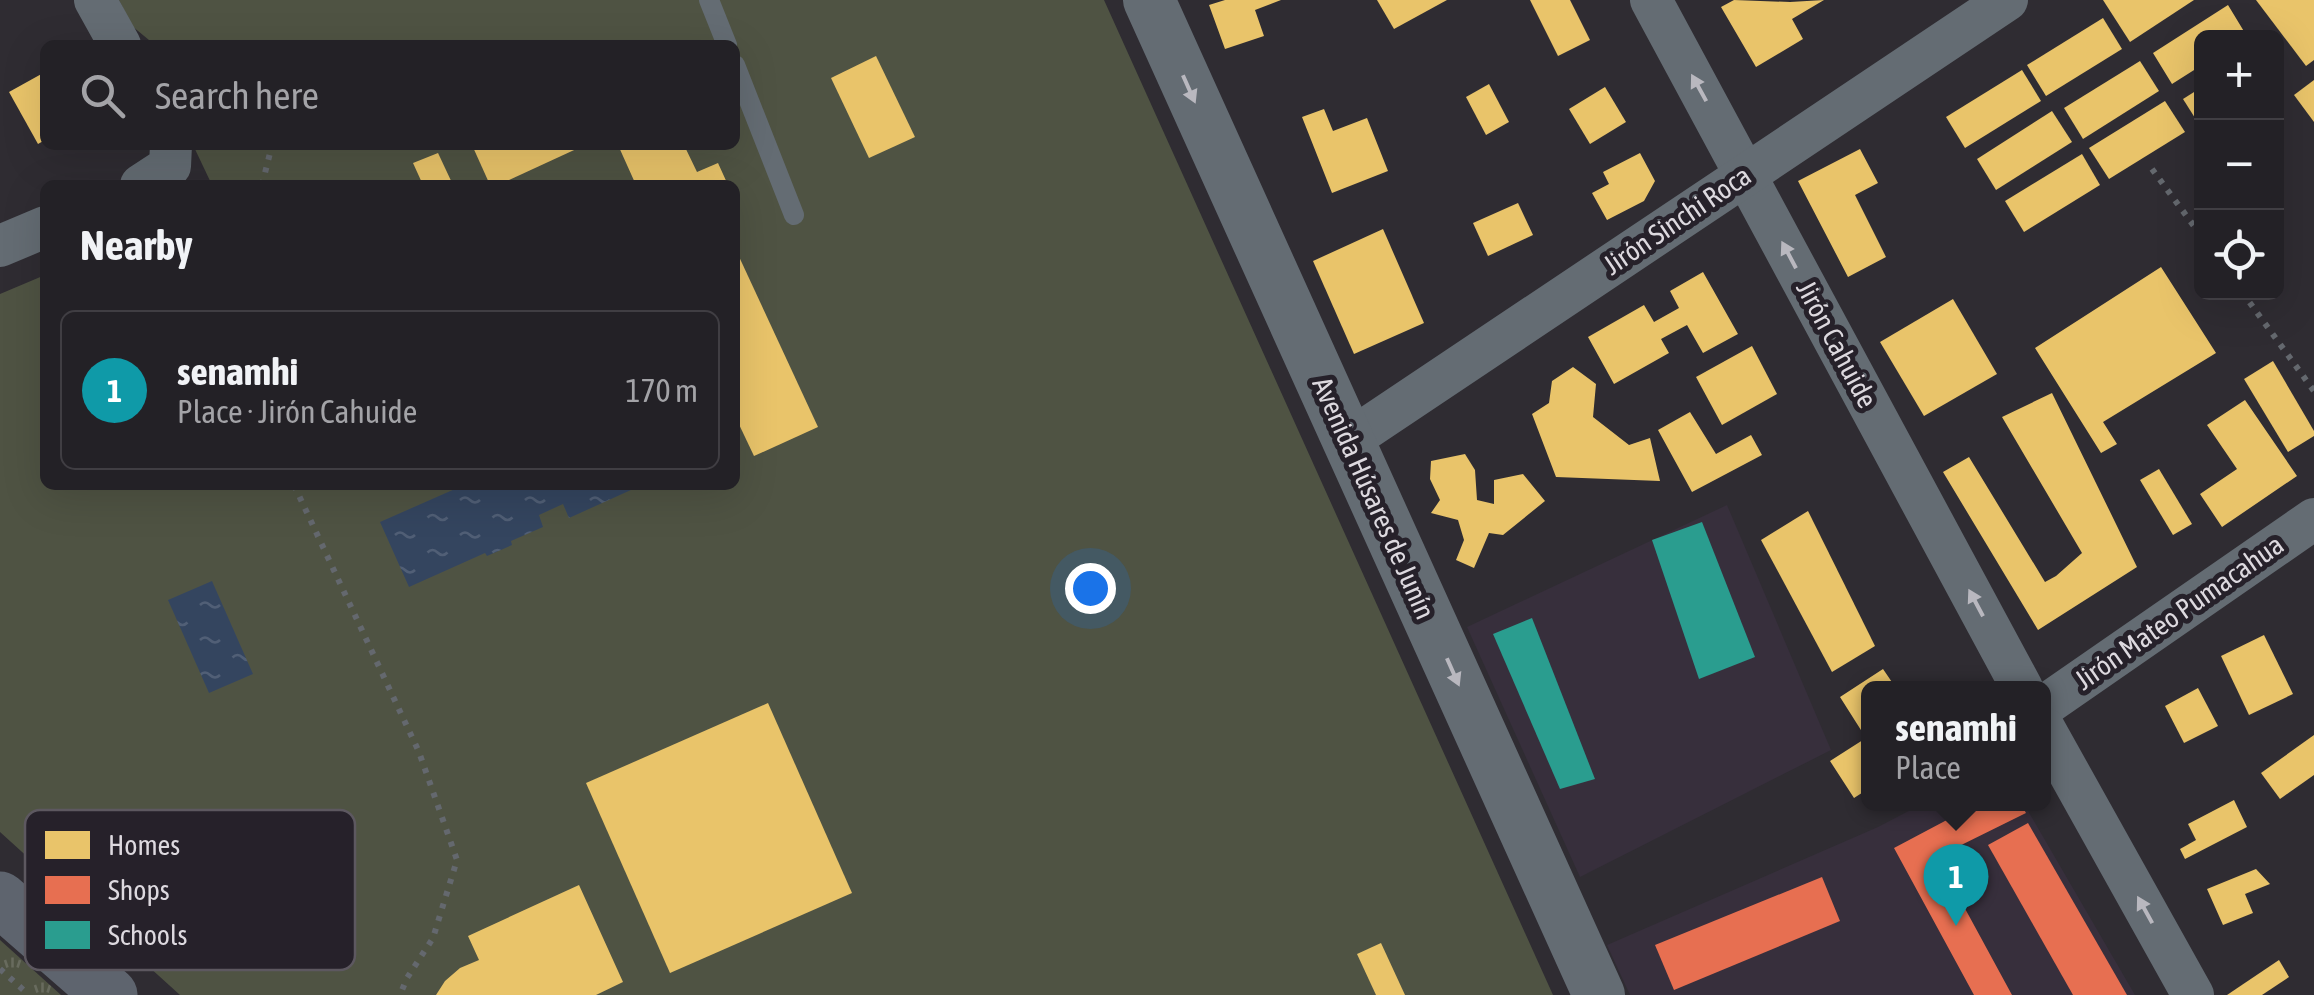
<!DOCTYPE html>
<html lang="en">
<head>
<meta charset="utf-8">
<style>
  body { margin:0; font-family:"Asap Condensed",sans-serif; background:#2b292e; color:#f1f3f6 }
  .controls { position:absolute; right:30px; top:30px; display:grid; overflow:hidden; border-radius:15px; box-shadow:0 10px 40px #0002 }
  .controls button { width:90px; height:90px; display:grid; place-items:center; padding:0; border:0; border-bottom:2px solid #403e43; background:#232126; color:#f1f3f6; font:50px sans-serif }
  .you { position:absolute; left:1090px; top:588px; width:35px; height:35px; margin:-25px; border:8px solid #fff; border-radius:50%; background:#1a73e8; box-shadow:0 0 0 15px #1a73e833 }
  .badge { display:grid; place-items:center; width:65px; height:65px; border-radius:50%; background:#ea580c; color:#fff; font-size:32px; font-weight:700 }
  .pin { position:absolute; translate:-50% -82px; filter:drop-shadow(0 2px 5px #0008) }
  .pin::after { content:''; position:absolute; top:52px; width:35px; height:30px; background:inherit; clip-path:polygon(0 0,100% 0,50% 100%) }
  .popup { position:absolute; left:1861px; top:681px; width:190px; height:130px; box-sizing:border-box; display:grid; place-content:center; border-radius:15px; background:#232126; filter:drop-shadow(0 2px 8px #0005); font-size:32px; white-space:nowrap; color:#a3a3a7 }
  .popup b { font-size:38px; color:#f1f3f6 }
  .popup::after { content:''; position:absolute; left:50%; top:100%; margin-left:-20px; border:20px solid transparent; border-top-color:#232126 }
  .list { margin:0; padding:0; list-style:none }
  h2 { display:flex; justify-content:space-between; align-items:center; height:130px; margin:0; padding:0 40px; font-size:42px }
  h2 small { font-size:32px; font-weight:400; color:#a3a3a7 }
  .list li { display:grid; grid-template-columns:65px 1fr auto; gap:30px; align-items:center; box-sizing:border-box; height:160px; margin:0 20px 20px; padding:0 20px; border:2px solid #403e43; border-radius:15px }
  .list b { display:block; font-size:38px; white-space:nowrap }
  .list p { margin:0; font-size:32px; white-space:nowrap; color:#a3a3a7 }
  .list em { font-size:32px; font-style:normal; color:#a3a3a7 }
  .icon { flex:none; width:55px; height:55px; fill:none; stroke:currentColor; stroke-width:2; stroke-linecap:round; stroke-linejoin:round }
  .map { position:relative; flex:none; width:2314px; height:995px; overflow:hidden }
  .search { position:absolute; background:#232126; box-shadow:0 10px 40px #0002; left:40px; top:40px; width:700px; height:110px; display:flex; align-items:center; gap:25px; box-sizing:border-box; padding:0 35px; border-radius:15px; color:#a3a3a7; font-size:38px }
  .panel { position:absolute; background:#232126; box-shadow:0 10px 40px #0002; left:40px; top:180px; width:700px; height:310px; border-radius:15px }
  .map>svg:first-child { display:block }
  .built { fill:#372f3c }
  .park { fill:url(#park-tufts) }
  .pitch { fill:#4f5343 }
  .water { fill:url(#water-ripples) }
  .homes { fill:#e9c46a }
  .shops { fill:#e76f51 }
  .schools { fill:#2a9d8f }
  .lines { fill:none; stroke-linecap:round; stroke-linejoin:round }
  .path { stroke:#64686e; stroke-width:6; stroke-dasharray:5 8; stroke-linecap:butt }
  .service { stroke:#646c73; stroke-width:20 }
  .minor { stroke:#646c73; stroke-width:42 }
  .tertiary { stroke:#646c73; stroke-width:52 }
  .secondary { stroke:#5e646e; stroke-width:55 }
  .oneway { fill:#b9b8bf }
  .labels { text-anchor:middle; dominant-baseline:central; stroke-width:10; stroke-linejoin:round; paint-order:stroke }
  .street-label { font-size:28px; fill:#ddd9df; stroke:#26212a }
  .key { fill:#26212a; stroke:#5d5860; stroke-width:2.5 }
  .key-label { font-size:28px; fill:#ddd9df }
</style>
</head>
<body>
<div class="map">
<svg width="2314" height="995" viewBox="0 0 2314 995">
  <defs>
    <pattern id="park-tufts" width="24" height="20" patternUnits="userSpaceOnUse" patternTransform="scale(2.5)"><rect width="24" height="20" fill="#4f5343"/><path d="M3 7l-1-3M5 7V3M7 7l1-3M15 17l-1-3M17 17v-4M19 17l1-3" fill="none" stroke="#686b5e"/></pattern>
    <pattern id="water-ripples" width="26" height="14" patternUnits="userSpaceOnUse" patternTransform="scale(2.5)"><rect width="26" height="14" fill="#34455f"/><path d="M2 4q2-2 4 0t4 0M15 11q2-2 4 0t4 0" fill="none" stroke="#515f76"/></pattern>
  </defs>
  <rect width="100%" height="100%" fill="#2f2c32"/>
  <g class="built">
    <polygon points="1727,505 1831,750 1580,877 1467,627"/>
    <polygon points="1922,804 2024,804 2135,995 1630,995 1607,945 1878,827"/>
  </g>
  <polygon class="park" points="0,940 61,995 0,995"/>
  <polygon class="pitch" points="119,0 1104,0 1553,995 180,995 0,832 0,294 45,275 45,485 735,485 735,185 212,185 193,145 735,145 735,45 155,45 132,26"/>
  <g class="water">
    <polygon points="464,485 642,485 569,518 563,504 539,515 543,527 511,541 512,545 487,556 485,553 409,587 380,522"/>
    <polygon points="212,581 253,674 209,693 168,600"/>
  </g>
  <g class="homes">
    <polygon points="1225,0 1281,0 1255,10 1264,36 1225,49 1209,5"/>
    <polygon points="1377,0 1447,0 1394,29"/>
    <polygon points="1530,0 1570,0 1590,40 1558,56"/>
    <polygon points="1734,0 1790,2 1824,0 1792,19 1803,39 1756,67 1721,7"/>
    <polygon points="2103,0 2194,0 2130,42"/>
    <polygon points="2256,0 2314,0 2314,60 2306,66"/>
    <polygon points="2228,5 2248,38 2202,38 2202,65 2172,84 2153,53"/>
    <polygon points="2103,18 2122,49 2046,96 2027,65"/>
    <polygon points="876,56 915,137 869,158 831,78"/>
    <polygon points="2140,61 2159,91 2083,139 2064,108"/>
    <polygon points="2022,70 2041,101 1965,148 1946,117"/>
    <polygon points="45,72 45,140 38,144 9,92"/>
    <polygon points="2314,80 2314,122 2294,95"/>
    <polygon points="1489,84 1509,122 1486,135 1466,97"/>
    <polygon points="1605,87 1626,122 1590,144 1569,109"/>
    <polygon points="2202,87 2202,129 2183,99"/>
    <polygon points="2165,101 2185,132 2109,179 2089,148"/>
    <polygon points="1324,109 1333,131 1367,118 1388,171 1332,193 1302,117"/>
    <polygon points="2052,111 2072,142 1996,190 1977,159"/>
    <polygon points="472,145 585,145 498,185 490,185"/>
    <polygon points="618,145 684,145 697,172 718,163 728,185 636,185"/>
    <polygon points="1860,149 1878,183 1855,195 1886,257 1848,277 1798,181"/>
    <polygon points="438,153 453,185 423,185 413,163"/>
    <polygon points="1640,153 1655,181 1644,201 1607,220 1592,193 1609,184 1603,172"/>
    <polygon points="2082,154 2100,185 2024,232 2005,201"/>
    <polygon points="1518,203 1533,235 1488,256 1473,223"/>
    <polygon points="1383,229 1424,323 1354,354 1313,261"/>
    <polygon points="735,248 818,427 754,456 735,416"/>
    <polygon points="2161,267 2216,353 2103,422 2117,444 2101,453 2035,348"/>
    <polygon points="1703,272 1738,334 1703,353 1687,325 1661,339 1669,353 1614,384 1588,337 1644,305 1654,322 1679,308 1670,291"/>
    <polygon points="1953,299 1997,374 1924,416 1880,342"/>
    <polygon points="1752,346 1777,394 1722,425 1696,377"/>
    <polygon points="2273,361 2314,431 2314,436 2288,452 2244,379"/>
    <polygon points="1573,367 1596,384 1593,417 1629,445 1650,438 1660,481 1556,477 1532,414 1549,403 1552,381"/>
    <polygon points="2052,393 2137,567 2038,630 1943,472 1969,457 2045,582 2056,576 2082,553 2002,417"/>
    <polygon points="2245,400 2297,476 2222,527 2200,494 2237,469 2207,425"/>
    <polygon points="1690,412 1716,454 1751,435 1762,455 1692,492 1658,430"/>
    <polygon points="1465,454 1475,470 1477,500 1494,504 1494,480 1523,474 1545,501 1503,535 1489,533 1474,568 1456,560 1464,540 1458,520 1431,513 1440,500 1430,479 1431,461"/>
    <polygon points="2159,469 2192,524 2173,535 2140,480"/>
    <polygon points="1808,511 1875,646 1832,672 1761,540"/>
    <polygon points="2264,635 2293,694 2249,715 2221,656"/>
    <polygon points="1883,669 1896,688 1868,688 1868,789 1854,798 1830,761 1866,738 1840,697"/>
    <polygon points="2198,688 2218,726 2184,743 2165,706"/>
    <polygon points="768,703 852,893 670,973 586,783"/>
    <polygon points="2314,735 2314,775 2280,799 2261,773"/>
    <polygon points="2234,800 2247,827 2185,859 2180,849 2196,840 2188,824"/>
    <polygon points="2256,869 2270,884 2245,894 2253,913 2223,925 2207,889"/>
    <polygon points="579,885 623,982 596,995 436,995 445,981 460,968 479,960 468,936"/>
    <polygon points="1381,943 1405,995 1376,995 1357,954"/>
    <polygon points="2279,960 2289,977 2262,995 2227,995"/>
  </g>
  <g class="shops">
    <polygon points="1977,804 2021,804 2026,813 1937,857 2012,995 1974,995 1894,848"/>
    <polygon points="2028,823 2127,995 2073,995 1988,845"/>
    <polygon points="1822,877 1840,921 1674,990 1655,945"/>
  </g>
  <g class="schools">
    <polygon points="1702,522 1755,657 1699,679 1652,540"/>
    <polygon points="1532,618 1595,779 1560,789 1493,634"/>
  </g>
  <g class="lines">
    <g class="path">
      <polyline points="2152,169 2202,237"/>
      <polyline points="262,185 272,145"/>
      <polyline points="2242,292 2314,391"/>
      <polyline points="294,485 419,752 457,860 433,938 407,978 400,995"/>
      <polyline points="0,969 29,995"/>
    </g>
    <g class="service">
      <polyline points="709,0 727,45"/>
      <polyline points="735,65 794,215"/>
    </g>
    <g class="minor">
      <polyline points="95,0 120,45"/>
      <polyline points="1651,0 2022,688"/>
      <polyline points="141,185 170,166 171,145"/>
      <polyline points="0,246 45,227"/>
      <polyline points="1348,441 2007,0"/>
      <polyline points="2044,706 2314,519"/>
      <polyline points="2044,728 2193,995"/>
    </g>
    <polyline class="tertiary" points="1149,0 1599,995"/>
    <polyline class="secondary" points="0,899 110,995"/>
  </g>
  <defs><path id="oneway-solid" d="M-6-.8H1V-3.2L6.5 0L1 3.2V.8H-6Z" transform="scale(2.5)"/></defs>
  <g class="oneway">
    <use href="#oneway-solid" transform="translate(1699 88) rotate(-119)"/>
    <use href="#oneway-solid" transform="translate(1189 89) rotate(66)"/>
    <use href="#oneway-solid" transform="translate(1789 255) rotate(-118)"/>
    <use href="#oneway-solid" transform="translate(1976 603) rotate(-118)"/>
    <use href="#oneway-solid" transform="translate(1453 672) rotate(66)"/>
    <use href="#oneway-solid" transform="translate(2145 910) rotate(-119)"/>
  </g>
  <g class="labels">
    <g class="street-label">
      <text transform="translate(1677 220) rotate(-34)">Jirón Sinchi Roca</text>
      <text transform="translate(1837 344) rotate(62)">Jirón Cahuide</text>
      <text transform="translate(1374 498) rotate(66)">Avenida Húsares de Junín</text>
      <text transform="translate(2179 612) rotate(-35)">Jirón Mateo Pumacahua</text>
    </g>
  </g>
  <rect x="25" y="810" width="330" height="160" rx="15" class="key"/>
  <rect x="45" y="831" width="45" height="28" fill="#e9c46a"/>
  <rect x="45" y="876" width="45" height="28" fill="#e76f51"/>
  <rect x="45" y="921" width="45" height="28" fill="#2a9d8f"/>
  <g class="key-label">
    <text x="108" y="855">Homes</text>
    <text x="108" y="900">Shops</text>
    <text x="108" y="945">Schools</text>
  </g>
</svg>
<div class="controls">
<button>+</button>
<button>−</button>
<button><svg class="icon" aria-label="locate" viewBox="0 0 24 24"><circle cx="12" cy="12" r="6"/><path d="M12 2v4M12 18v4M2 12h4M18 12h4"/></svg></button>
</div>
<div class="you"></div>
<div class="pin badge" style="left:1956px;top:926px;background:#0f9aa8">1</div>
<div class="popup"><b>senamhi</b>Place</div>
<div class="search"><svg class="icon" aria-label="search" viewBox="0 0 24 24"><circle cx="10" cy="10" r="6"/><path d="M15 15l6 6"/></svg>Search here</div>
<section class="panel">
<h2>Nearby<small></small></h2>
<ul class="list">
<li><span class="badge" style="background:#0f9aa8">1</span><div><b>senamhi</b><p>Place · Jirón Cahuide</p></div><em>170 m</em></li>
</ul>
</section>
</div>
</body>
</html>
